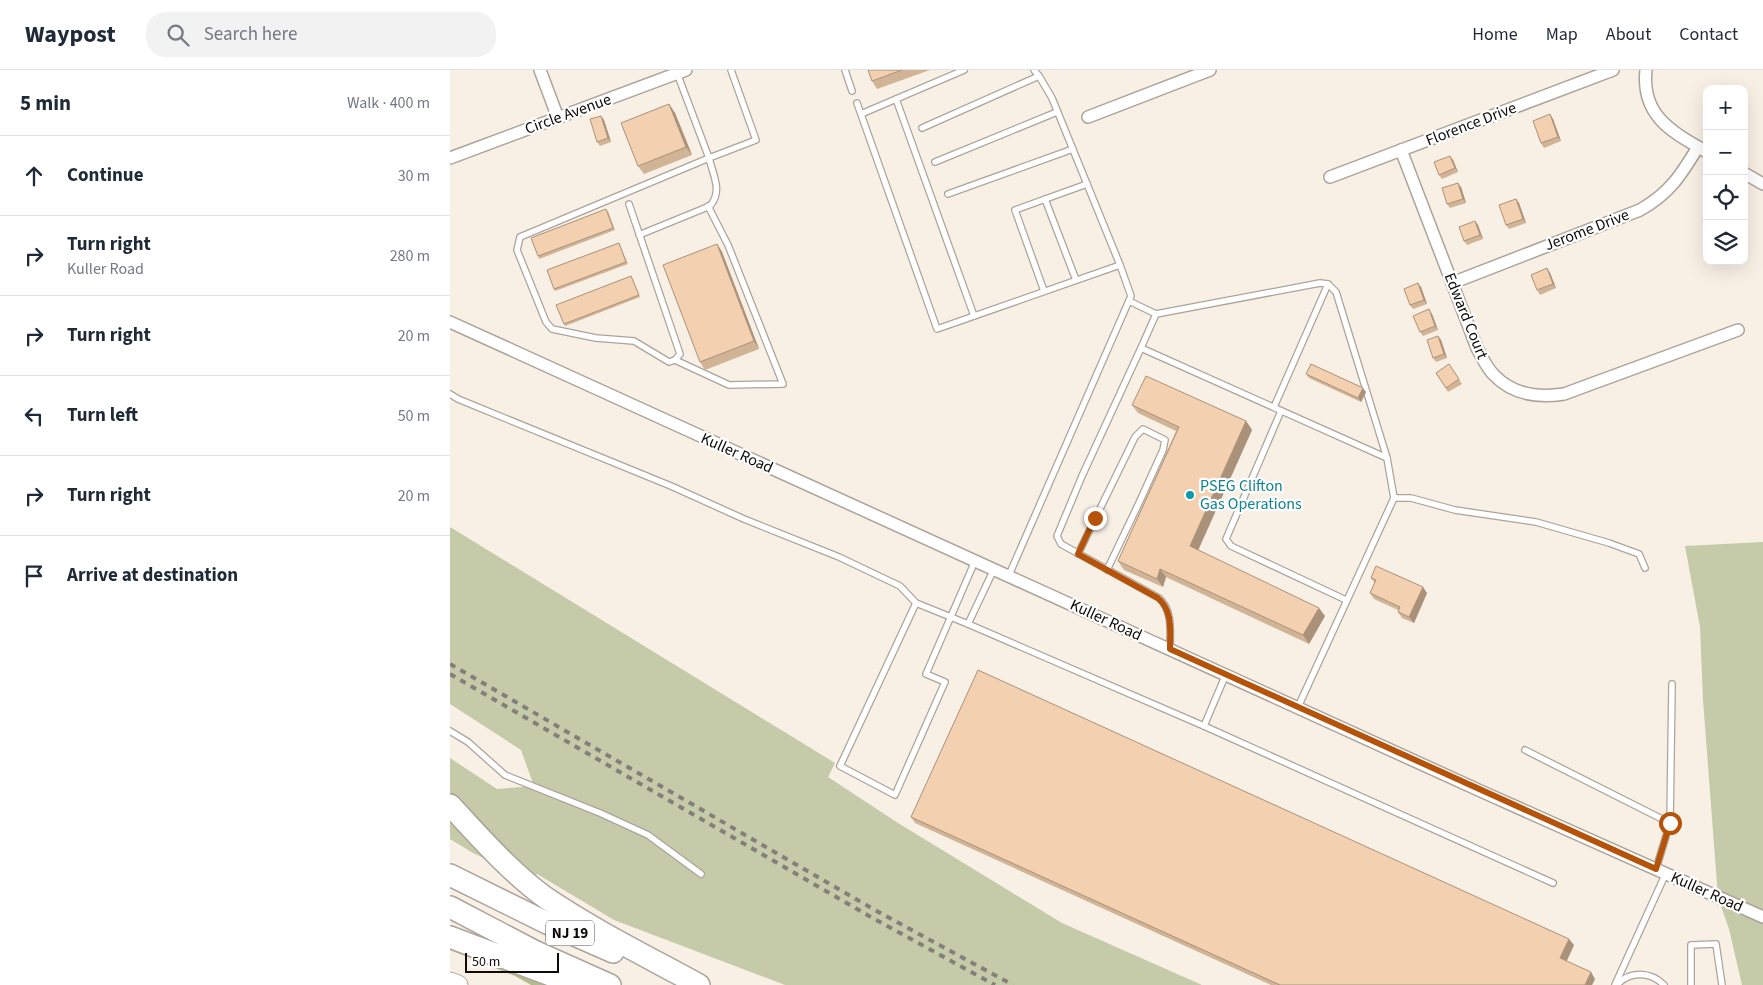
<!DOCTYPE html>
<html lang="en">
<head>
<meta charset="utf-8">
<style>
  body { margin:0; font-family:"Source Sans 3",sans-serif; background:#f2f2f3; color:#1f2937 }
  .controls { position:absolute; right:15px; top:15px; display:grid; overflow:hidden; border-radius:10px; box-shadow:0 5px 20px #0002 }
  .controls button { width:45px; height:45px; display:grid; place-items:center; padding:0; border:0; border-bottom:1px solid #e0e1e3; background:#fff; color:#1f2937; font:25px sans-serif }
  .scale { position:absolute; left:15px; bottom:12px; width:94px; box-sizing:border-box; padding-left:5px; border:2px solid #0d0b08; border-top:0; font-size:14px; line-height:18px; white-space:nowrap; color:#0d0b08; -webkit-text-stroke:4px #fff; paint-order:stroke }
  .stop { position:absolute; width:15px; height:15px; margin:-11px; border:4px solid #b45309; border-radius:50%; background:#fff }
  .stop.end { background:#b45309; border-color:#fff; box-shadow:0 1px 5px #0008 }
  .list { margin:0; padding:0; list-style:none }
  h2 { display:flex; justify-content:space-between; align-items:center; height:65px; margin:0; padding:0 20px; font-size:21px }
  h2 small { font-size:16px; font-weight:400; color:#747a83 }
  .list li { display:grid; grid-template-columns:32px 1fr auto; gap:15px; align-items:center; box-sizing:border-box; height:80px; padding:0 20px; border-top:1px solid #e0e1e3 }
  .list b { display:block; font-size:19px; white-space:nowrap }
  .list p { margin:0; font-size:16px; white-space:nowrap; color:#747a83 }
  .list em { font-size:16px; font-style:normal; color:#747a83 }
  .icon { flex:none; width:28px; height:28px; fill:none; stroke:currentColor; stroke-width:2; stroke-linecap:round; stroke-linejoin:round }
  .map { position:relative; flex:none; width:1313px; height:915px; overflow:hidden }
  header { display:flex; align-items:center; gap:30px; box-sizing:border-box; height:70px; padding:0 25px; background:#fff; border-bottom:1px solid #e0e1e3 }
  header strong { font-size:24px }
  nav { display:flex; gap:28px; margin-inline-start:auto; font-size:18px }
  .search { width:350px; height:45px; background:#f2f2f3; display:flex; align-items:center; gap:12px; box-sizing:border-box; padding:0 18px; border-radius:20px; color:#747a83; font-size:19px }
  main { display:flex }
  aside { flex:1; background:#fff }
  .map>svg:first-child { display:block }
  .green { fill:#c5caa9 }
  .forest { fill:#b5ba8f }
  .lines { fill:none; stroke-linecap:round; stroke-linejoin:round }
  .service-casing { stroke:#aca49b; stroke-width:8 }
  .minor-casing { stroke:#aca49b; stroke-width:14 }
  .primary-casing { stroke:#aca49b; stroke-width:21 }
  .motorway-casing { stroke:#aca49b; stroke-width:24 }
  .service { stroke:#fff; stroke-width:5.5 }
  .minor { stroke:#fff; stroke-width:11 }
  .primary { stroke:#fff; stroke-width:19 }
  .motorway { stroke:#fff; stroke-width:21 }
  .rail { stroke:#857f79; stroke-width:4; stroke-dasharray:6 6; stroke-linecap:butt }
  .wall { fill:#d1b396 }
  .shaded-wall { fill:#aa927a }
  .building { fill:#f3d0af; stroke:#aa927a }
  .route { stroke:#b45309; stroke-width:6 }
  .culture-dot { fill:#0f9aa8; stroke:#fff; stroke-width:2 }
  .labels { text-anchor:middle; dominant-baseline:central; stroke-width:4.5; stroke-linejoin:round; paint-order:stroke }
  .shield { fill:#fff; stroke:#565452; stroke-width:1 }
  .shield-label { font-size:15px; font-weight:bold; fill:#0d0b08 }
  .street-label { font-size:16px; fill:#0d0b08; stroke:#fff }
  .culture-label { font-size:16px; fill:#0d838f; stroke:#fff; text-anchor:start }
</style>
</head>
<body>
<header>
<strong>Waypost</strong>
<div class="search"><svg class="icon" aria-label="search" viewBox="0 0 24 24"><circle cx="10" cy="10" r="6"/><path d="M15 15l6 6"/></svg>Search here</div>
<nav><a>Home</a><a>Map</a><a>About</a><a>Contact</a></nav>
</header>
<main>
<aside>
<h2>5 min<small>Walk · 400 m</small></h2>
<ul class="list">
<li><svg class="icon" aria-label="ahead" viewBox="0 0 24 24"><path d="M12 20V5M6 11l6-6 6 6"/></svg><div><b>Continue</b></div><em>30 m</em></li>
<li><svg class="icon" aria-label="right" viewBox="0 0 24 24"><path d="M7 20v-9h11M14 6l5 5-5 5"/></svg><div><b>Turn right</b><p>Kuller Road</p></div><em>280 m</em></li>
<li><svg class="icon" aria-label="right" viewBox="0 0 24 24"><path d="M7 20v-9h11M14 6l5 5-5 5"/></svg><div><b>Turn right</b></div><em>20 m</em></li>
<li><svg class="icon" aria-label="left" viewBox="0 0 24 24"><path d="M17 20v-9H6M10 6l-5 5 5 5"/></svg><div><b>Turn left</b></div><em>50 m</em></li>
<li><svg class="icon" aria-label="right" viewBox="0 0 24 24"><path d="M7 20v-9h11M14 6l5 5-5 5"/></svg><div><b>Turn right</b></div><em>20 m</em></li>
<li><svg class="icon" aria-label="arrive" viewBox="0 0 24 24"><path d="M6 21V4h12l-3 4 3 4H6"/></svg><div><b>Arrive at destination</b></div></li>
</ul>
</aside>
<div class="map">
<svg width="1313" height="915" viewBox="0 0 1313 915">
  <rect width="100%" height="100%" fill="#f8efe5"/>
  <g class="green">
    <polygon points="0,457 385,693 378,707 448,753 612,853 752,915 335,915 164,850 87,804 80,810 23,783 0,769 0,688 47,719 84,716 71,680 0,634"/>
    <polygon points="1313,472 1313,915 1292,915 1279,859 1268,827 1253,630 1250,557 1235,476"/>
  </g>
  <polygon class="forest" points="0,866 31,886 96,915 81,915 65,906 0,880"/>
  <g class="lines">
    <defs>
      <g id="service">
        <polyline points="395,0 402,21"/>
        <polyline points="584,0 589,6 602,28 670,195"/>
        <polyline points="227,3 259,88 306,70 281,0"/>
        <polyline points="446,29 524,246"/>
        <polyline points="407,33 487,259 670,195 681,226 559,505"/>
        <polyline points="411,44 514,0"/>
        <polyline points="472,58 589,6"/>
        <polyline points="485,92 607,42"/>
        <polyline points="498,124 623,79"/>
        <polyline points="595,129 626,210"/>
        <path d="M179,134L230,284L225,290L219,292L184,271L146,268L102,259L96,252L67,180L70,167L259,88C263,105 273,121 260,136L189,165"/>
        <polyline points="594,221 565,140 637,114"/>
        <polyline points="679,231 706,244 870,213 878,214 886,222 937,388"/>
        <polyline points="691,278 706,244"/>
        <polyline points="225,290 279,315 333,314 278,175 258,136"/>
        <polyline points="0,324 8,329 221,416 294,449 389,487 450,516 466,533"/>
        <polyline points="824,337 878,214"/>
        <polyline points="831,341 776,469 781,476 896,530"/>
        <polyline points="944,428 961,428 1005,440 1086,452 1159,473 1189,484 1195,498"/>
        <polyline points="628,484 685,367 693,359 715,370 713,380 689,433 657,500"/>
        <polyline points="525,491 476,604 495,612 445,725 390,696 466,533 518,554 754,656"/>
        <polyline points="518,554 544,499"/>
        <path d="M720,579C720,561 723,541 709,528L611,474L607,466L632,406L691,278L937,388L944,428L848,637"/>
        <polyline points="776,604 754,656 1103,813"/>
        <polyline points="0,661 18,672 55,705 150,743 198,765 251,804"/>
        <polyline points="1075,680 1220,753"/>
        <polyline points="1206,799 1220,753 1222,614"/>
        <polyline points="1165,915 1216,803"/>
        <path d="M1167,915C1180,900 1201,902 1214,915"/>
        <polyline points="1241,915 1241,875 1266,874 1272,915"/>
      </g>
      <g id="minor">
        <polyline points="90,0 108,48"/>
        <path d="M1196,0C1191,46 1222,62 1257,82"/>
        <polyline points="638,47 760,0"/>
        <path d="M951,80L1027,278C1032,287 1036,297 1044,305C1063,325 1089,328 1114,324L1288,260"/>
        <polyline points="0,88 236,0"/>
        <polyline points="1294,103 1313,114"/>
        <polyline points="880,107 1163,0"/>
        <path d="M1002,213L1190,140C1220,123 1231,105 1248,77"/>
        <polyline points="0,252 1035,723 1313,847"/>
      </g>
      <polyline id="primary" points="0,912 8,915"/>
      <g id="motorway">
        <path d="M0,735C30,767 60,802 96,828C145,861 198,887 249,915"/>
        <polyline points="0,805 97,853 163,882"/>
        <polyline points="0,837 84,881 160,915"/>
        <polyline points="0,867 127,915"/>
      </g>
    </defs>
    <use href="#service" class="service-casing"/>
    <use href="#minor" class="minor-casing"/>
    <use href="#primary" class="primary-casing"/>
    <use href="#motorway" class="motorway-casing"/>
    <use href="#service" class="service"/>
    <use href="#minor" class="minor"/>
    <use href="#primary" class="primary"/>
    <use href="#motorway" class="motorway"/>
    <g class="rail">
      <polyline points="0,594 423,839 563,915"/>
      <polyline points="0,604 419,846 545,915"/>
    </g>
  </g>
  <g class="wall">
    <polygon points="418,0 480,0 427,19 422,11"/>
    <polygon points="219,34 225,43 242,85 194,104 188,96"/>
    <polygon points="151,46 154,50 161,72 150,76 147,72"/>
    <polygon points="1103,49 1111,71 1094,78 1091,73"/>
    <polygon points="1000,86 1003,90 1008,102 992,109 989,105"/>
    <polygon points="1011,117 1016,133 1000,138 997,134"/>
    <polygon points="1066,129 1069,133 1076,153 1059,159 1056,155"/>
    <polygon points="158,141 165,160 89,189 88,186"/>
    <polygon points="1025,151 1028,155 1033,169 1017,175 1014,171"/>
    <polygon points="169,173 178,194 105,221 104,219"/>
    <polygon points="267,174 272,182 309,279 255,300 250,292"/>
    <polygon points="1097,198 1100,203 1106,218 1090,225 1087,220"/>
    <polygon points="181,206 190,227 115,256 114,254"/>
    <polygon points="971,217 977,234 963,239 960,235"/>
    <polygon points="982,244 988,260 973,266 970,262"/>
    <polygon points="988,266 991,270 997,288 986,292 983,288"/>
    <polygon points="999,294 1012,314 998,322 986,303"/>
    <polygon points="856,304 916,322 911,332 859,308"/>
    <polygon points="682,335 796,351 802,360 748,480 875,546 859,574 716,507 713,517 674,500 668,491 726,361 688,343"/>
    <polygon points="921,508 977,523 964,553 952,548 948,542 948,540 924,529 920,523 925,513"/>
    <polygon points="461,747 1124,875 1116,891 1145,909 1142,915 821,915 465,753"/>
  </g>
  <g class="shaded-wall">
    <polygon points="219,34 225,43 242,85 236,77"/>
    <polygon points="1100,44 1103,49 1111,71 1108,67"/>
    <polygon points="151,46 154,50 161,72 158,68"/>
    <polygon points="1000,86 1003,90 1008,102 1005,98"/>
    <polygon points="1008,113 1011,117 1016,133 1013,129"/>
    <polygon points="1066,129 1069,133 1076,153 1073,149"/>
    <polygon points="1025,151 1028,155 1033,169 1030,165"/>
    <polygon points="267,174 272,182 309,279 304,271"/>
    <polygon points="1097,198 1100,203 1106,218 1103,214"/>
    <polygon points="968,213 971,217 977,234 974,230"/>
    <polygon points="979,239 982,244 988,260 985,256"/>
    <polygon points="988,266 991,270 997,288 994,284"/>
    <polygon points="913,318 916,322 911,332 908,328"/>
    <polygon points="796,351 802,360 746,485 740,476"/>
    <polygon points="710,499 716,507 713,517 707,509"/>
    <polygon points="973,517 977,523 964,553 959,547"/>
    <polygon points="869,538 875,546 859,574 853,565"/>
    <polygon points="1119,869 1124,875 1115,895 1110,888"/>
    <polygon points="1141,902 1145,909 1142,915 1135,915"/>
  </g>
  <g class="building">
    <polygon points="418,0 452,0 422,11"/>
    <polygon points="219,34 236,77 188,96 171,53"/>
    <polygon points="1100,44 1108,67 1091,73 1083,51"/>
    <polygon points="151,46 158,68 147,72 140,49"/>
    <polygon points="1000,86 1005,98 989,105 984,92"/>
    <polygon points="1008,113 1013,129 997,134 992,118"/>
    <polygon points="1066,129 1073,149 1056,155 1049,135"/>
    <polygon points="156,139 163,158 88,186 81,168"/>
    <polygon points="1025,151 1030,165 1014,171 1009,157"/>
    <polygon points="169,173 176,192 104,219 97,200"/>
    <polygon points="267,174 304,271 250,292 213,195"/>
    <polygon points="1097,198 1103,214 1087,220 1081,205"/>
    <polygon points="181,206 189,225 114,254 106,235"/>
    <polygon points="968,213 974,230 960,235 954,219"/>
    <polygon points="979,239 985,256 970,262 963,246"/>
    <polygon points="988,266 994,284 983,288 977,270"/>
    <polygon points="861,294 913,318 908,328 856,304"/>
    <polygon points="999,294 1009,309 996,318 986,303"/>
    <polygon points="696,306 796,351 740,476 869,538 853,565 710,499 707,509 668,491 729,357 682,335"/>
    <polygon points="926,496 973,517 959,547 948,542 950,537 920,523 926,510 921,508"/>
    <polygon points="528,600 1119,869 1110,888 1141,902 1135,915 830,915 461,747"/>
  </g>
  <g class="lines">
    <path class="route" d="M645,448L628,484L708,528C723,541 720,561 720,579L1206,799L1220,753"/>
  </g>
  <circle class="culture-dot" cx="740" cy="425" r="5"/>
  <g class="labels">
    <rect class="shield" x="96" y="850.5" width="48" height="25" rx="4"/>
    <g class="shield-label">
      <text x="120" y="863">NJ 19</text>
    </g>
    <g class="street-label">
      <text transform="translate(118 44) rotate(-20)">Circle Avenue</text>
      <text transform="translate(1021 54) rotate(-21)">Florence Drive</text>
      <text transform="translate(1137 160) rotate(-21)">Jerome Drive</text>
      <text transform="translate(1016 246) rotate(68)">Edward Court</text>
      <text transform="translate(287 383) rotate(24)">Kuller Road</text>
      <text transform="translate(656 550) rotate(25)">Kuller Road</text>
      <text transform="translate(1257 822) rotate(24)">Kuller Road</text>
    </g>
    <g class="culture-label">
      <text x="750" y="416">PSEG Clifton<tspan x="750" dy="18">Gas Operations</tspan></text>
    </g>
  </g>
</svg>
<div class="controls">
<button>+</button>
<button>−</button>
<button><svg class="icon" aria-label="locate" viewBox="0 0 24 24"><circle cx="12" cy="12" r="6"/><path d="M12 2v4M12 18v4M2 12h4M18 12h4"/></svg></button>
<button><svg class="icon" aria-label="layers" viewBox="0 0 24 24"><path d="M12 4l9 5-9 5-9-5zM3 14l9 5 9-5"/></svg></button>
</div>
<div class="scale">50 m</div>
<div class="stop" style="left:1220px;top:753px"></div>
<div class="stop end" style="left:645px;top:448px"></div>
</div>
</main>
</body>
</html>
